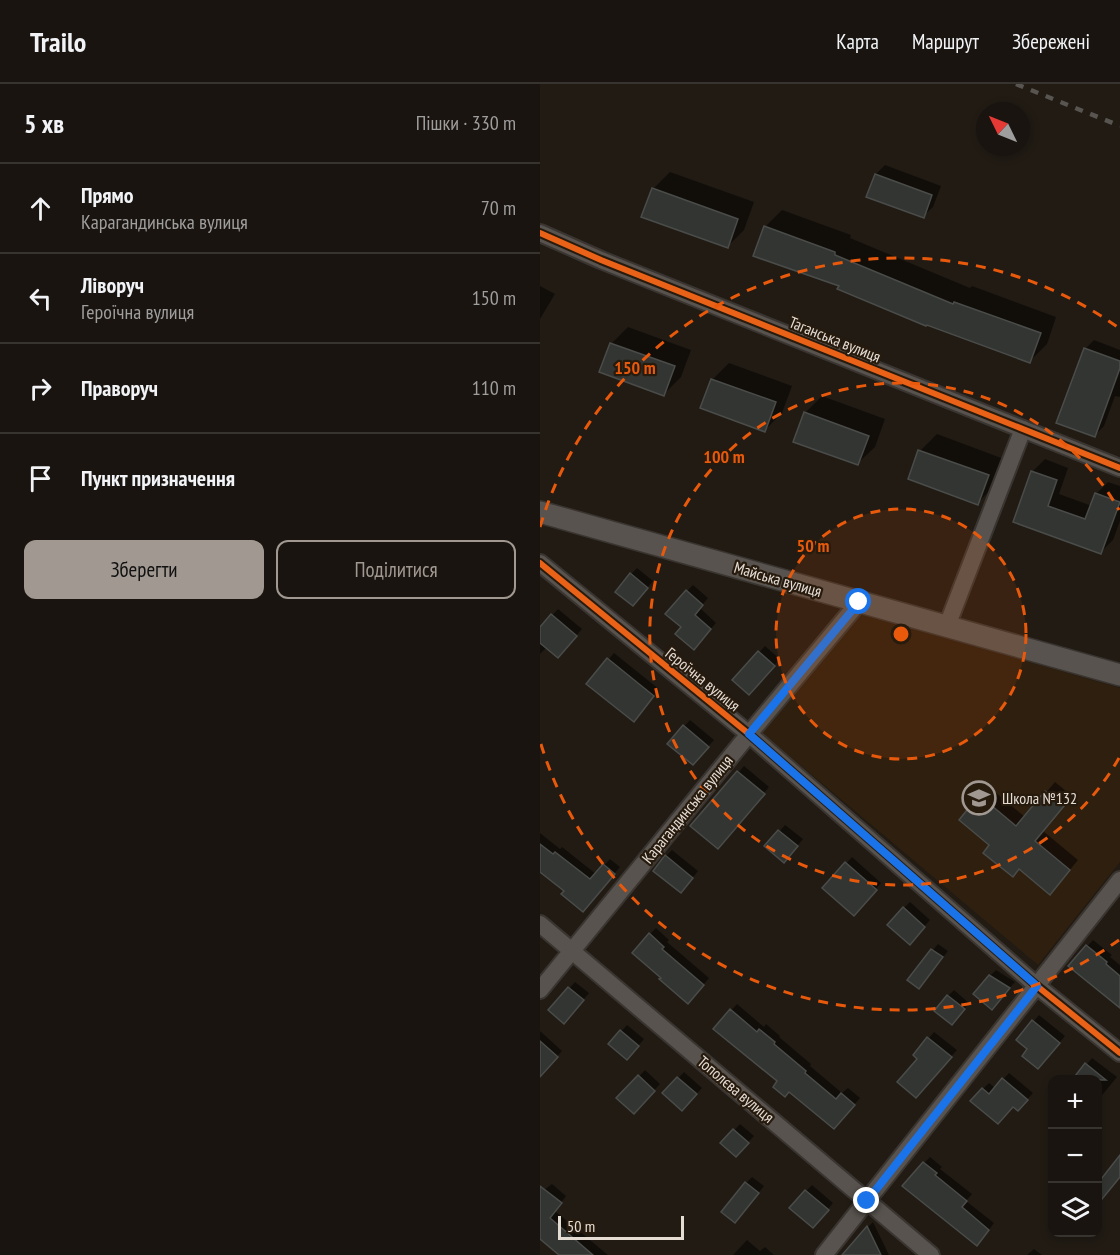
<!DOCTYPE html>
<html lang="uk">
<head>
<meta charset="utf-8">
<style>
  body { margin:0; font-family:"PT Sans Narrow",sans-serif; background:#221d18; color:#f1f3f6 }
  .controls { position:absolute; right:18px; bottom:18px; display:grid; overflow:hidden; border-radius:12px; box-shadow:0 3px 9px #0003 }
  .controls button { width:54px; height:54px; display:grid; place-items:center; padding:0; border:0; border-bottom:2px solid #37332f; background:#19140f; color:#f1f3f6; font:30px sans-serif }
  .compass { position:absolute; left:436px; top:18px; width:54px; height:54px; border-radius:50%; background:#19140f; box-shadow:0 3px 9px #0003; rotate:313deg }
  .scale { position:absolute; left:18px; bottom:15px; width:126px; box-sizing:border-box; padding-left:6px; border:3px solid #e5dcd4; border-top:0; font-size:16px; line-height:21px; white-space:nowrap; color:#e5dcd4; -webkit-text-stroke:4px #271b0e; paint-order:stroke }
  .stop { position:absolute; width:18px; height:18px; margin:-14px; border:4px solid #1a73e8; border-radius:50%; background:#fff }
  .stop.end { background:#1a73e8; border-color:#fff; box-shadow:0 2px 6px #0008 }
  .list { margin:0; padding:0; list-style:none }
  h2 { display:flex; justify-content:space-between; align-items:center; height:78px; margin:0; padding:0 24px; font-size:26px }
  h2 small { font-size:20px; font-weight:400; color:#9f9e9e }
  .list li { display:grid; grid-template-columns:39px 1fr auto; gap:18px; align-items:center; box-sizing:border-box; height:90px; padding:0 24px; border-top:2px solid #37332f }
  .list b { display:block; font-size:22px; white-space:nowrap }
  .list p { margin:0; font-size:20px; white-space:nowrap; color:#9f9e9e }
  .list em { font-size:20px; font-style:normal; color:#9f9e9e }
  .actions { display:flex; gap:12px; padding:18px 24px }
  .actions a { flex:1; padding:14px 0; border:2px solid #a09891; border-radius:12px; text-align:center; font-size:21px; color:#a09891 }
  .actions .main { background:#a09891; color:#111 }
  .icon { flex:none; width:33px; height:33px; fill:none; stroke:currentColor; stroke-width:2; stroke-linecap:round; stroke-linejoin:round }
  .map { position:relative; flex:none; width:580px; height:1171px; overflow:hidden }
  header { display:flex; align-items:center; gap:36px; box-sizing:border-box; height:84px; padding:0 30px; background:#19140f; border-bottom:2px solid #37332f }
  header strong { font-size:28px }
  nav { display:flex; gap:33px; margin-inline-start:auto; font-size:21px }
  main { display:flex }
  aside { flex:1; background:#19140f }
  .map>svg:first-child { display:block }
  .built { fill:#2e1f0f }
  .shadow { fill:#0007 }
  .building { fill:#333532; stroke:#4a4c4a; stroke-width:1.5 }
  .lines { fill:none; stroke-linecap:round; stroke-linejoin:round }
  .minor-casing { stroke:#3a3530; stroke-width:20 }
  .tertiary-casing { stroke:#3a3530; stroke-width:24 }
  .minor { stroke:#58534e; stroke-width:16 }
  .tertiary { stroke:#58534e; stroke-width:21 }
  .rail { stroke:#58544f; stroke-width:4.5; stroke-dasharray:8 8; stroke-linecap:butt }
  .cycleway-casing { stroke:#271b0e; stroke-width:10 }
  .cycleway { stroke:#ea6118; stroke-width:6 }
  .route { stroke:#1a73e8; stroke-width:8 }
  .ring { fill:none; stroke:#e8590c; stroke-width:3; stroke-dasharray:10 8 }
  .labels { text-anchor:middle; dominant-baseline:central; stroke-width:4.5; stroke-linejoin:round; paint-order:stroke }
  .street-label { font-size:16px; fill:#e5dcd4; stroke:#271b0e }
  .poi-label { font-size:16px; fill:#e5dcd4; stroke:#271b0e; text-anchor:start }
  .centre { fill:#e8590c; stroke:#271b0e; stroke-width:3 }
  .ring-label { font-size:18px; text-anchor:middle; font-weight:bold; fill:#e8590c; stroke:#271b0e; stroke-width:4.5; stroke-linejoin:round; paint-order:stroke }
</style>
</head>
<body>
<header>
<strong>Trailo</strong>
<nav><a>Карта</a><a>Маршрут</a><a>Збережені</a></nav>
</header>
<main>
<aside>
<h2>5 хв<small>Пішки · 330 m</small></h2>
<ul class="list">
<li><svg class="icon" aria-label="ahead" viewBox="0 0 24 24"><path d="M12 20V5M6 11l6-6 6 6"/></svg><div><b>Прямо</b><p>Карагандинська вулиця</p></div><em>70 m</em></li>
<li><svg class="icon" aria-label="left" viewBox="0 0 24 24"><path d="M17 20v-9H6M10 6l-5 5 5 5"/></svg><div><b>Ліворуч</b><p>Героїчна вулиця</p></div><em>150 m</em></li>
<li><svg class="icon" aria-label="right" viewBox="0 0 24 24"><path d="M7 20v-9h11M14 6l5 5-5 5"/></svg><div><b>Праворуч</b></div><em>110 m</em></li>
<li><svg class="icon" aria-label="arrive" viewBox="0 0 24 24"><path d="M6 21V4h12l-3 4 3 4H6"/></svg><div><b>Пункт призначення</b></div></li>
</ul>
<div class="actions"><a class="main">Зберегти</a><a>Поділитися</a></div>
</aside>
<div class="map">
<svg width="580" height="1171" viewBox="0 0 580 1171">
  <rect width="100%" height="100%" fill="#211b14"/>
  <polygon class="built" points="320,529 580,604 580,778 498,881 222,649"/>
  <g class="shadow">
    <polygon points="345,81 401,102 393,123 383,132 328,112 336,90"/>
    <polygon points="130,88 214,118 204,146 188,162 113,105"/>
    <polygon points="242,126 311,151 310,154 430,204 432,202 516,233 507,260 490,277 301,201 225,143"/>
    <polygon points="0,202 15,210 0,235"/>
    <polygon points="88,243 151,266 141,293 124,310 71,260"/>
    <polygon points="554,256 580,266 580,313 575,312 564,342 555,351 545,265"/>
    <polygon points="189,279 252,302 242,329 225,346 172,296"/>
    <polygon points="282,312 345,335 335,363 318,379 265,329"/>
    <polygon points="397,350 464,375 454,402 438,419 380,367"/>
    <polygon points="505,375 528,384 519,410 552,422 556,410 568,398 580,402 580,437 573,456 561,468 475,437 493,387"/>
    <polygon points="97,484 113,497 99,514 91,490"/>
    <polygon points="153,501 168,514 160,524 176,539 159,558 143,543 147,507"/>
    <polygon points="18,525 42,545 24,566 7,563 0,570 0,545"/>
    <polygon points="225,562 240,575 215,603 194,596"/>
    <polygon points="74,569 119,605 99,630 48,600"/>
    <polygon points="150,636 174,656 159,673 129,659"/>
    <polygon points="204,682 229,703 184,757 152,742"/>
    <polygon points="515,698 532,712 503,747 538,776 519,799 452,761 440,712 449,703 485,733"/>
    <polygon points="245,741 263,755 250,771 227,762"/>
    <polygon points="0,749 20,765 22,763 56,790 70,775 80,783 49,820 26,807 0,786"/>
    <polygon points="132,766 158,787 147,801 126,772"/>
    <polygon points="312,773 341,799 320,824 285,804"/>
    <polygon points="370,818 390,836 375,853 364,824"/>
    <polygon points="116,844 129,856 127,858 169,894 154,912 110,850"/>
    <polygon points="553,856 572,871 570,873 580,881 580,919 530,881"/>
    <polygon points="398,860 408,867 385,897 369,896"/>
    <polygon points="456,886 475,898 457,918 450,892"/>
    <polygon points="35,898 49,909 30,932 10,926"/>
    <polygon points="414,906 429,919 418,933 408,912"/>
    <polygon points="197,920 224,943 226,940 240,952 239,953 271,980 270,982 302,1009 308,1004 320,1014 300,1037 239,997 175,944"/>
    <polygon points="499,931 525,952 504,977 478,956"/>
    <polygon points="87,941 104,955 93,968 70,960"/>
    <polygon points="0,947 22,967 3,988 0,985"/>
    <polygon points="394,948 417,966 382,1006 379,974 375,971"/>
    <polygon points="552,974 577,993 558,1016 558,996 534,996"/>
    <polygon points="105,986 120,1000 94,1028 79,1014"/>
    <polygon points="144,988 162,1004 148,1019 124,1009"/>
    <polygon points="469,989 493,1009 484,1019 473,1021 432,1016 449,999 455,1004"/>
    <polygon points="200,1040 214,1052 196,1071 183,1059"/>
    <polygon points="390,1073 402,1083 400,1085 432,1110 426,1117 454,1139 443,1154 384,1079"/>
    <polygon points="212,1093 224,1102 201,1131 206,1099"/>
    <polygon points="12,1100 26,1112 15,1127 68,1171 21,1171 0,1149 0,1109"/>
    <polygon points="272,1101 293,1119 279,1136 251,1123"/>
    <polygon points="333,1138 349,1171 304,1171 328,1143"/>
    <polygon points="207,1156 220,1167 225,1163 234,1171 193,1171"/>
    <polygon points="494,1165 502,1171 487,1171"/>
  </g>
  <g class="building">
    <polygon points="335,90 392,111 384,134 326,113"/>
    <polygon points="112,104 198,135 188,164 101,133"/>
    <polygon points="224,142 295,168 295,171 413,220 414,218 501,249 490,279 387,241 386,242 297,205 299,202 213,172"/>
    <polygon points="70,259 135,282 124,312 59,288"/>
    <polygon points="544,264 580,277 580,284 555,353 516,339"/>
    <polygon points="171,295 236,318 225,348 160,324"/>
    <polygon points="264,328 329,352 318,381 253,358"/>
    <polygon points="378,366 449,391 438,421 368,395"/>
    <polygon points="491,387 517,396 508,422 545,435 555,409 580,418 561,470 473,438"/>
    <polygon points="90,489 108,504 93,522 75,508"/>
    <polygon points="146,506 163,521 155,531 171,545 154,566 135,550 141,543 125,530"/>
    <polygon points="11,530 37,552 18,574 0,559 0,543"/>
    <polygon points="218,567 235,582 209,611 192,596"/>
    <polygon points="67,574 114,612 94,638 46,600"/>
    <polygon points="143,641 169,663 153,681 127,660"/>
    <polygon points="197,687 225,710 178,765 150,742"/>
    <polygon points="505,707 524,722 495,757 530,786 510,811 479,785 473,793 443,769 449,761 419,736 439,711 476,742"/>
    <polygon points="238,746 258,762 244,779 224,762"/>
    <polygon points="0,760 13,770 15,768 50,795 63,780 75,790 43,828 21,810 24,807 0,788"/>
    <polygon points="125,771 153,794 141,809 113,787"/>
    <polygon points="305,778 337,806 314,832 282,804"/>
    <polygon points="363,823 385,843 370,861 347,841"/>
    <polygon points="109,849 124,863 122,865 164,901 148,920 119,895 121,894 92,869"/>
    <polygon points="546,861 567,878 566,880 580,892 580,924 528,882"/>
    <polygon points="391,865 403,873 379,905 367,896"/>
    <polygon points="449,891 470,904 452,926 433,910"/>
    <polygon points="28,903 44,916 24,940 8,926"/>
    <polygon points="407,911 425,925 412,941 394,927"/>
    <polygon points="190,925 217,948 219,945 235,958 234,960 266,987 265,989 296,1015 301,1009 315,1021 294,1045 249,1008 245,1013 233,1003 237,997 173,945"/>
    <polygon points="492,936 520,959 498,985 482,972 487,965 476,956"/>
    <polygon points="80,946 99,962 87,976 68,960"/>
    <polygon points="387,953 412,973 376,1014 357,998 377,975 373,971"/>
    <polygon points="0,957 18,973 0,993"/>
    <polygon points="545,979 566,996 532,996"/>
    <polygon points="98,991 115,1007 94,1030 76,1014"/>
    <polygon points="137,993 157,1010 142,1027 122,1009"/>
    <polygon points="462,994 488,1016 478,1027 473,1023 458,1040 430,1017 442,1004 449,1010"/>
    <polygon points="193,1045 209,1059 196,1073 180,1059"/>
    <polygon points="580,1071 580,1093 558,1120 558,1099"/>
    <polygon points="383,1078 397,1089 395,1091 427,1117 422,1123 449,1146 437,1162 362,1102"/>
    <polygon points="205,1098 219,1109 195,1139 181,1128"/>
    <polygon points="0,1102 22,1119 10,1134 53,1171 19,1171 0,1155"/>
    <polygon points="265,1106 289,1126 273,1144 249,1124"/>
    <polygon points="327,1142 341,1171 302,1171"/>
  </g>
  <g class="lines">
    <defs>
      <g id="minor">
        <polyline points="0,149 61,176 580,384"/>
        <polyline points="0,479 209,650 497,902 580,969"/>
        <polyline points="407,542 483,345"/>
        <polyline points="0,840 391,1171"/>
        <polyline points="0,906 209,650 319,518"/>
        <polyline points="284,1171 580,796"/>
      </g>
      <polyline id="tertiary" points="0,428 580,591"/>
    </defs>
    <use href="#minor" class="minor-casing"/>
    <use href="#tertiary" class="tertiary-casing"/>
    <use href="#minor" class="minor"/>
    <use href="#tertiary" class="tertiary"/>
    <polyline class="rail" points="476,0 580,42"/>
    <defs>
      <g id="cycleway">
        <polyline points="0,149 61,176 580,384"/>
        <polyline points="0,479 209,650 497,902 580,969"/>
      </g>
    </defs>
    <use href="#cycleway" class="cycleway-casing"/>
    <use href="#cycleway" class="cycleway"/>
  </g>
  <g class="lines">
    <polyline class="route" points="319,518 209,650 497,902 327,1117"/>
  </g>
  <circle cx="361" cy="550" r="125" fill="#e8590c" fill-opacity=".12"/>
  <g class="ring">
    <circle cx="361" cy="550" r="125"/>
    <path d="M579 674A251 251 0 1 1 579 426"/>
    <path d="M579 856A376 376 0 0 1 0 657M0 443A376 376 0 0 1 579 244"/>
  </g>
  <defs>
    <symbol id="school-ring" viewBox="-11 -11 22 22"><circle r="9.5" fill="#271b0e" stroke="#a09891" stroke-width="1.5"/><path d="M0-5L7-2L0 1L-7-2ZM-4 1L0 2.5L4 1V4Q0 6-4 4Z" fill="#a09891"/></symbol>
  </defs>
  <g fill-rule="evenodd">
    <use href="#school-ring" x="420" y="695" width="38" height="38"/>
  </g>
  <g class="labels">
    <g class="street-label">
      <text transform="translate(295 255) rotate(22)">Таганська вулиця</text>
      <text transform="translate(238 495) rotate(16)">Майська вулиця</text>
      <text transform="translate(163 595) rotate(39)">Героїчна вулиця</text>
      <text transform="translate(147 725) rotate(-51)">Карагандинська вулиця</text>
      <text transform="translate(196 1005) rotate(40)">Тополєва вулиця</text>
    </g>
    <g class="poi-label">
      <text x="462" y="714">Школа №132</text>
    </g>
  </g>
  <circle cx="361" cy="550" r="9" class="centre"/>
  <g class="ring-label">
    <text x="95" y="290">150 m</text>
    <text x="184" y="379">100 m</text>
    <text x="273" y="468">50 m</text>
  </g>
</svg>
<div class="controls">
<button>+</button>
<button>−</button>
<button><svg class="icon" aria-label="layers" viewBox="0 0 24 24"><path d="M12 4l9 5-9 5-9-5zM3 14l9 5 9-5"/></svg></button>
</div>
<svg class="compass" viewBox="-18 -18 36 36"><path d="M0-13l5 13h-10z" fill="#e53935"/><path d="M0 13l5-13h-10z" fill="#9f9e9e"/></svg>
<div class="scale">50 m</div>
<div class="stop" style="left:319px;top:518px"></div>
<div class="stop end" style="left:327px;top:1117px"></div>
</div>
</main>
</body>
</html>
